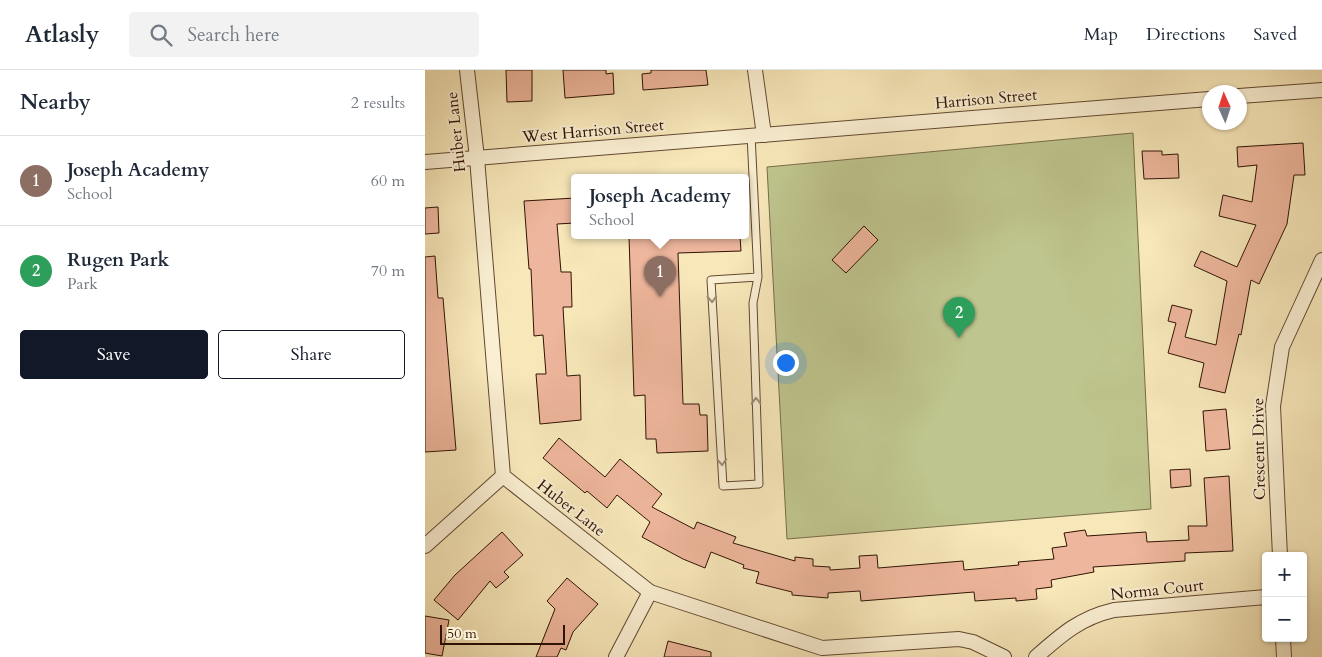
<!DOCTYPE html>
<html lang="en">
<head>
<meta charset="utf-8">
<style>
  body { margin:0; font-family:Cardo,serif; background:#f2f2f3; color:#1f2937 }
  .controls { position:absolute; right:15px; bottom:15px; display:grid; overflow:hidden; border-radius:5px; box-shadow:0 1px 4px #0004 }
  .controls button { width:45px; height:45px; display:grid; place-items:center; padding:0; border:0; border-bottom:1px solid #e0e1e3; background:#fff; color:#1f2937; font:25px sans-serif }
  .compass { position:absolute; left:777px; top:15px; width:45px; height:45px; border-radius:50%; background:#fff; box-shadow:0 1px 4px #0004; rotate:357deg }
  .scale { position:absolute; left:15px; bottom:12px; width:125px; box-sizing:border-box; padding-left:5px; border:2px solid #301304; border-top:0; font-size:14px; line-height:18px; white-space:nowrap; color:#301304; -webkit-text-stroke:4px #faefd2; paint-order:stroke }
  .you { position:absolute; left:360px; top:292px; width:18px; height:18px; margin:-12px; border:4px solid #fff; border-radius:50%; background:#1a73e8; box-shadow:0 0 0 8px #1a73e833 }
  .badge { display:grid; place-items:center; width:32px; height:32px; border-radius:50%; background:#111827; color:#fff; font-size:16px; font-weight:700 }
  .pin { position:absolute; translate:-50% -41px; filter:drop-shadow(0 1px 2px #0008) }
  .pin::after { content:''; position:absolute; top:26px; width:18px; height:15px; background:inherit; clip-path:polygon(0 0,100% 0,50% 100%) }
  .popup { position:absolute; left:146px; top:104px; width:178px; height:65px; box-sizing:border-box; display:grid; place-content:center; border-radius:5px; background:#fff; filter:drop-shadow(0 1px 4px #0005); font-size:16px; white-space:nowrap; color:#747a83 }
  .popup b { font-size:19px; color:#1f2937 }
  .popup::after { content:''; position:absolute; left:50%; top:100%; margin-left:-10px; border:10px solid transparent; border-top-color:#fff }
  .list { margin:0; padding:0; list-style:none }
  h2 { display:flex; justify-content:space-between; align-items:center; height:65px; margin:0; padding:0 20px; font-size:21px }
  h2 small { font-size:16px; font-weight:400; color:#747a83 }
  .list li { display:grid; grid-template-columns:32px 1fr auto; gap:15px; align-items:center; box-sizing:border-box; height:90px; padding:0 20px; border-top:1px solid #e0e1e3 }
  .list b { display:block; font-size:19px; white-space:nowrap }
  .list p { margin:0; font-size:16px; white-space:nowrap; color:#747a83 }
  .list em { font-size:16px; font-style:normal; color:#747a83 }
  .actions { display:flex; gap:10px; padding:15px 20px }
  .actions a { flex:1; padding:11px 0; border:1px solid #111827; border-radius:5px; text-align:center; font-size:18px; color:#111827 }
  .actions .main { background:#111827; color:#fff }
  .icon { flex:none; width:28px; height:28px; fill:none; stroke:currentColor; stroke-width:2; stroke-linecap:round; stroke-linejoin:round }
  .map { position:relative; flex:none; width:897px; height:587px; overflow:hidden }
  header { display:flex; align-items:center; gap:30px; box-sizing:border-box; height:70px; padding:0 25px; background:#fff; border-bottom:1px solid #e0e1e3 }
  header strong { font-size:24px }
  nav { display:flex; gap:28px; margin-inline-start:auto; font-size:18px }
  .search { width:350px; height:45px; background:#f2f2f3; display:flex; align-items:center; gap:12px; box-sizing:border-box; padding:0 18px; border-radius:5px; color:#747a83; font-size:19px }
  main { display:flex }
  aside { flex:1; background:#fff }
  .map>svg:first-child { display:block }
  .green { fill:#bfc58e; stroke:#786c49 }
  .building { fill:#eeb69c; stroke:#301304 }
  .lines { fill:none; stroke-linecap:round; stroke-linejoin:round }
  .lane-casing { stroke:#624831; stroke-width:9 }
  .street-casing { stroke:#624831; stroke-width:16 }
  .lane { stroke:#faefd2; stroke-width:7 }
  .street { stroke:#faefd2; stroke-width:14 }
  .oneway { stroke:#9f8c75 }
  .labels { text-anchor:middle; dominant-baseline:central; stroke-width:4; stroke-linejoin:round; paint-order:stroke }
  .street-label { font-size:16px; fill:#301304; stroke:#faefd2 }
</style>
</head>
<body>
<header>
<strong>Atlasly</strong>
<div class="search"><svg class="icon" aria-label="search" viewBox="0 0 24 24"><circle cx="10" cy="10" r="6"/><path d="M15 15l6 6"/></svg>Search here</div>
<nav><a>Map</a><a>Directions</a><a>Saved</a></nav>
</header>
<main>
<aside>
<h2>Nearby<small>2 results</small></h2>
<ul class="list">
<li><span class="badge" style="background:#8d6e63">1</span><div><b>Joseph Academy</b><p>School</p></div><em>60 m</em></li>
<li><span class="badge" style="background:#2e9e5b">2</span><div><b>Rugen Park</b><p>Park</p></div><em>70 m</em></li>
</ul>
<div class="actions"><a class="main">Save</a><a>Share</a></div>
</aside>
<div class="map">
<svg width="897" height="587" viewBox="0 0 897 587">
  <rect width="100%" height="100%" fill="#f7e7b9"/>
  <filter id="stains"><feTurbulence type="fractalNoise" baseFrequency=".004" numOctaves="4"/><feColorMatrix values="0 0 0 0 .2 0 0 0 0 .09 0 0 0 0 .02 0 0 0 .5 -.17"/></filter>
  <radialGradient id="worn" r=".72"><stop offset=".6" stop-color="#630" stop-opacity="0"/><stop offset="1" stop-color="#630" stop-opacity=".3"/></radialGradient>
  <polygon class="green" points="708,63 726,439 362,469 342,97"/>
  <g class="building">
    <polygon points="81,0 107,0 107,31 82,32"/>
    <polygon points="138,0 181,0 181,4 188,3 189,24 140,28"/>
    <polygon points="226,0 281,0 283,15 218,20 217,4 226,3"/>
    <polygon points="878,73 880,105 869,105 862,154 834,214 826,210 816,265 814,264 800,323 774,317 779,293 743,283 751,253 743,251 747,235 767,240 760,267 791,275 802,211 769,196 776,181 812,197 831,155 794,146 798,125 827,132 832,95 813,97 812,77"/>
    <polygon points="717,81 737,81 737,85 753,84 754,108 719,109"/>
    <polygon points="150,128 150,153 132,154 136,202 146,202 147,237 138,237 142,306 155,305 156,350 115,354 111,304 121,304 118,265 109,266 106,199 104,199 99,131"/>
    <polygon points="13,137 14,163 0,164 0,138"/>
    <polygon points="439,156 453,170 421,203 407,190"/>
    <polygon points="204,166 315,166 316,181 253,183 258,334 274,334 275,345 282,345 283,381 232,383 231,369 221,369 220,325 209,326"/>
    <polygon points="10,186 13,228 18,228 31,380 0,382 0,187"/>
    <polygon points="801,339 805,379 781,381 778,341"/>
    <polygon points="134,368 180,407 195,389 237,424 227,437 269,459 272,452 311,467 308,473 370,491 370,487 388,489 388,496 405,497 405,500 435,498 434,486 452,485 453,498 538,491 539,500 594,495 593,492 629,489 627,478 642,476 639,463 660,460 662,466 721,462 722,472 764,470 763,456 782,456 779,408 804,406 808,481 760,483 760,491 668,497 669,502 626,510 627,517 611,519 612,529 591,531 591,528 550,531 549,522 436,531 435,521 403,523 403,528 367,525 367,522 331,513 334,502 318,498 319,495 286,482 280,498 258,489 217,467 225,452 192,425 182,438 162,421 160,423 118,388"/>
    <polygon points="765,399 766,416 746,418 745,400"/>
    <polygon points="77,462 98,485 79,502 84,507 71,518 65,511 33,550 9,530 30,505"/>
    <polygon points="142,508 173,534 148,562 141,580 136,578 132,587 111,587 130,539 122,531"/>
    <polygon points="0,546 24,550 17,586 0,583"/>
    <polygon points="243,571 286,582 286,587 239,587"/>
  </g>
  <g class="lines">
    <defs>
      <polyline id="lane" points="326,65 333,207 328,233 334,414 298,416 286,210 333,207"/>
      <g id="street">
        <polyline points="42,0 52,88 78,406 225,522 397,578 534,569 548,572 579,587"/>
        <polyline points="330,0 339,65"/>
        <polyline points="814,26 897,20"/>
        <polyline points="0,92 784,29"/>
        <polyline points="0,476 78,406"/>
        <polyline points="855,486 848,336 857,277 897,190"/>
        <polyline points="858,568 859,587"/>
        <polyline points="191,587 225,522"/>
        <path d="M611,587C637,564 655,548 689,540L841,527"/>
      </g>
    </defs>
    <use href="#lane" class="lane-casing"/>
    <use href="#street" class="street-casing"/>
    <use href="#lane" class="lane"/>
    <use href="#street" class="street"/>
  </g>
  <defs><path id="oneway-chevron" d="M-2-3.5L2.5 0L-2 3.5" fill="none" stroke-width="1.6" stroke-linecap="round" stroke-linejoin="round" transform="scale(1.25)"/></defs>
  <g class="oneway">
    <use href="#oneway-chevron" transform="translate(287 229) rotate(87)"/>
    <use href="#oneway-chevron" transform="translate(331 331) rotate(-92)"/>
    <use href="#oneway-chevron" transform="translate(297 392) rotate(87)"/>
  </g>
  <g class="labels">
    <g class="street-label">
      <text transform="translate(561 29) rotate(-5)">Harrison Street</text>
      <text transform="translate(168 61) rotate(-5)">West Harrison Street</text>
      <text transform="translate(31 62) rotate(-96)">Huber Lane</text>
      <text transform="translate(834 379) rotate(-91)">Crescent Drive</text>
      <text transform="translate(146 438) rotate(38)">Huber Lane</text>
      <text transform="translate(732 520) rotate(-6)">Norma Court</text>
    </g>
  </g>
  <rect width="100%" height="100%" filter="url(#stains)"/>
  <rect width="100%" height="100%" fill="url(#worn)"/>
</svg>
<div class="controls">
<button>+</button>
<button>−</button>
</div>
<svg class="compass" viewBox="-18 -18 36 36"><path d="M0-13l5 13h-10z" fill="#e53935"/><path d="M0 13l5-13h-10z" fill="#747a83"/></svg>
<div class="scale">50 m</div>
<div class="you"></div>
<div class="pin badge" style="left:235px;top:227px;background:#8d6e63">1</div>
<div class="popup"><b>Joseph Academy</b>School</div>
<div class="pin badge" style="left:534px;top:268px;background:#2e9e5b">2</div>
</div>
</main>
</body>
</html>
